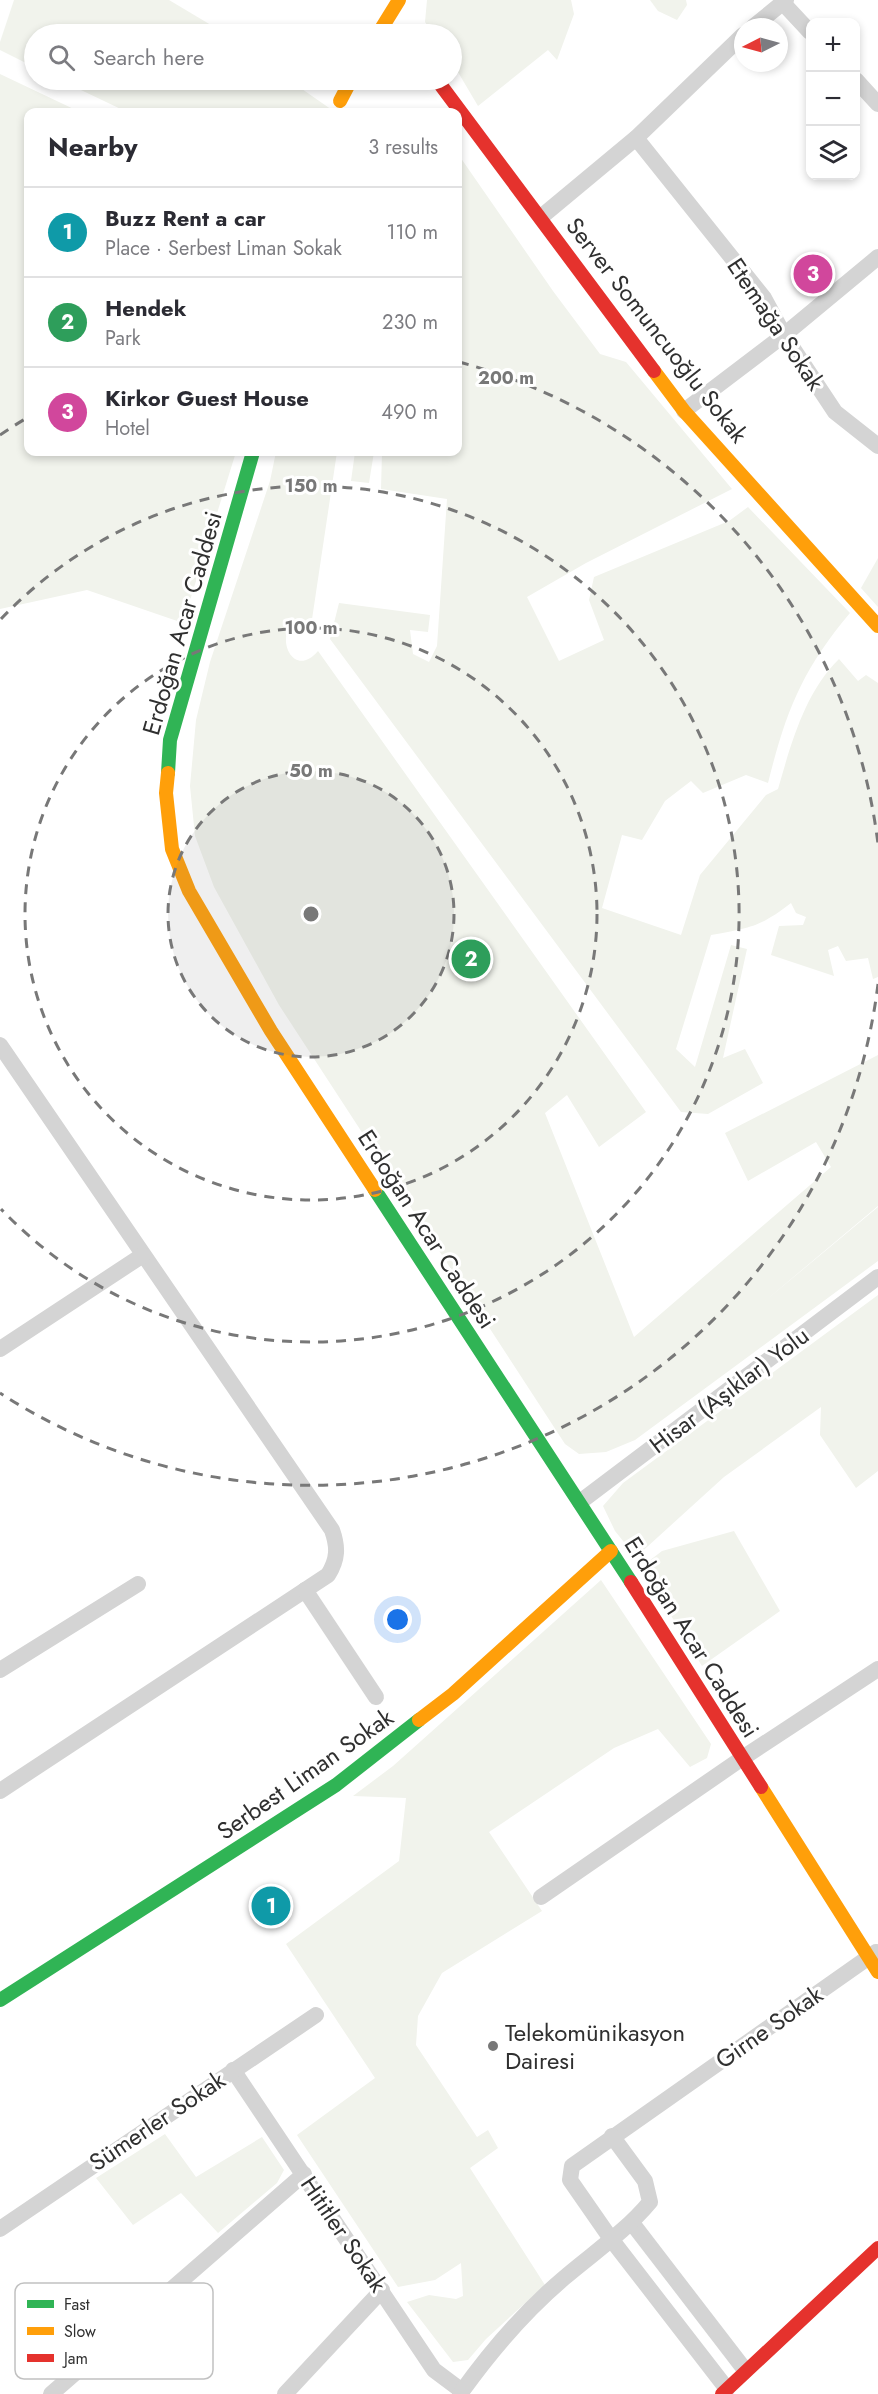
<!DOCTYPE html>
<html lang="en">
<head>
<meta charset="utf-8">
<style>
  body { margin:0; font-family:Jost,sans-serif; background:#f2f2f3; color:#2b2b33 }
  .controls { position:absolute; right:18px; top:18px; display:grid; overflow:hidden; border-radius:12px; box-shadow:0 3px 9px #0003 }
  .controls button { width:54px; height:54px; display:grid; place-items:center; padding:0; border:0; border-bottom:2px solid #e1e1e2; background:#fff; color:#2b2b33; font:30px sans-serif }
  .compass { position:absolute; left:734px; top:18px; width:54px; height:54px; border-radius:50%; background:#fff; box-shadow:0 3px 9px #0003; rotate:264deg }
  .you { position:absolute; left:398px; top:1620px; width:21px; height:21px; margin:-15px; border:4px solid #fff; border-radius:50%; background:#1a73e8; box-shadow:0 0 0 9px #1a73e833 }
  .badge { display:grid; place-items:center; width:39px; height:39px; border-radius:50%; background:#2563eb; color:#fff; font-size:20px; font-weight:700 }
  .pin { position:absolute; translate:-50% -50%; border:3px solid #fff; box-shadow:0 2px 6px #0006 }
  .list { margin:0; padding:0; list-style:none }
  h2 { display:flex; justify-content:space-between; align-items:center; height:78px; margin:0; padding:0 24px; font-size:26px }
  h2 small { font-size:20px; font-weight:400; color:#7c7c81 }
  .list li { display:grid; grid-template-columns:39px 1fr auto; gap:18px; align-items:center; box-sizing:border-box; height:90px; padding:0 24px; border-top:2px solid #e1e1e2 }
  .list b { display:block; font-size:22px; white-space:nowrap }
  .list p { margin:0; font-size:20px; white-space:nowrap; color:#7c7c81 }
  .list em { font-size:20px; font-style:normal; color:#7c7c81 }
  .icon { flex:none; width:33px; height:33px; fill:none; stroke:currentColor; stroke-width:2; stroke-linecap:round; stroke-linejoin:round }
  .map { position:relative; flex:none; width:878px; height:2394px; overflow:hidden }
  .search { position:absolute; background:#fff; box-shadow:0 3px 9px #0003; left:24px; top:24px; width:438px; height:66px; display:flex; align-items:center; gap:15px; box-sizing:border-box; padding:0 21px; border-radius:33px; color:#7c7c81; font-size:22px }
  .panel { position:absolute; background:#fff; box-shadow:0 3px 9px #0003; left:24px; top:108px; width:438px; height:348px; border-radius:12px }
  .map>svg:first-child { display:block }
  .green { fill:#f1f3ec }
  .lines { fill:none; stroke-linecap:round; stroke-linejoin:round }
  .street { stroke:#d4d4d4; stroke-width:16 }
  .fast { stroke:#30b455; stroke-width:14 }
  .slow { stroke:#ff9f0a; stroke-width:14 }
  .jam { stroke:#e5322d; stroke-width:14 }
  .ring { fill:none; stroke:#787878; stroke-width:3; stroke-dasharray:10 8 }
  .poi-dot { fill:#787878; stroke:#fff; stroke-width:2 }
  .labels { text-anchor:middle; dominant-baseline:central; stroke-width:6; stroke-linejoin:round; paint-order:stroke }
  .street-label { font-size:24px; fill:#303030; stroke:#fff }
  .poi-label { font-size:24px; fill:#303030; stroke:#fff; text-anchor:start }
  .key { fill:#fff; stroke:#c1c1c1; stroke-width:1.5 }
  .key-label { font-size:16px; fill:#303030 }
  .centre { fill:#787878; stroke:#fff; stroke-width:3 }
  .ring-label { font-size:18px; text-anchor:middle; font-weight:bold; fill:#787878; stroke:#fff; stroke-width:6; stroke-linejoin:round; paint-order:stroke }
</style>
</head>
<body>
<div class="map">
<svg width="878" height="2394" viewBox="0 0 878 2394">
  <rect width="100%" height="100%" fill="#fff"/>
  <g class="green">
    <polygon points="14,0 169,0 226,34 34,34 34,67 0,50 0,42"/>
    <polygon points="427,0 571,0 574,14 557,60 548,50 478,106 452,62 452,34 433,34 425,22"/>
    <polygon points="650,0 686,0 687,5 677,20 658,11"/>
    <polygon points="0,74 80,112 28,112 28,452 236,452 183,623 87,590 0,609"/>
    <polygon points="60,80 289,80 335,112 127,112"/>
    <path d="M458,154L553,291L600,354L626,362L732,489L586,563L527,597L559,661L604,640L589,600L594,577L729,521L748,507L850,613C802,670 786,711 768,783L746,775L703,793L691,781L665,801L642,840L622,835L602,908L681,935L700,875L766,795L778,789C791,744 805,692 839,659L858,681L866,675L878,683V977L873,979L868,958L846,961L838,946L828,950L834,976L771,955L779,926L803,925L806,917L796,913L791,903C760,927 750,928 711,935L676,1049L695,1067L731,945L747,949L723,1058L745,1049L763,1083L708,1114L681,1112L330,639L339,603L430,615L428,632L410,630L413,654L429,662L437,646L447,499L381,489L382,452H458Z"/>
    <path d="M276,452H337L311,626C268,611 287,687 318,651L646,1112L599,1147L567,1095L545,1113L634,1337L831,1167L816,1142L748,1181L725,1133L878,1055V1206L747,1316L878,1207V1261L635,1440L606,1452L579,1454L565,1444L279,1005L214,887L195,836L190,786L196,720L210,662L270,481Z"/>
    <polygon points="355,452 374,452 369,483 351,481"/>
    <polygon points="878,558 878,607 861,588"/>
    <polygon points="878,1295 878,1471 856,1488 820,1435 821,1407 724,1477 636,1557 615,1531 603,1506 623,1483"/>
    <polygon points="734,1531 780,1611 702,1666 641,1567 662,1551"/>
    <polygon points="601,1580 711,1744 707,1758 690,1767 658,1729 614,1748 489,1832 542,1911 442,1973 418,2016 416,2045 477,2137 488,2130 498,2148 470,2168 545,2285 486,2339 468,2360 453,2362 407,2302 429,2295 456,2299 463,2296 461,2263 435,2280 398,2287 297,2135 375,2078 286,1944 399,1861 406,1798 353,1796 393,1766"/>
    <polygon points="165,2134 196,2177 262,2137 284,2170 277,2183 218,2233 181,2193 133,2225 96,2178"/>
  </g>
  <g class="lines">
    <g class="street">
      <polyline points="783,3 810,32"/>
      <polyline points="753,27 786,0"/>
      <polyline points="856,80 878,104"/>
      <polyline points="636,138 764,298 784,335 835,412 878,446"/>
      <polyline points="541,217 636,138 743,35"/>
      <polyline points="684,411 784,335 878,257"/>
      <path d="M0,1045L332,1530C338,1547 338,1559 328,1575L0,1791"/>
      <polyline points="0,1349 143,1255"/>
      <polyline points="580,1502 878,1277"/>
      <polyline points="305,1590 376,1697"/>
      <polyline points="0,1670 138,1584"/>
      <polyline points="541,1897 741,1759 878,1669"/>
      <polyline points="233,2070 434,2370 462,2391"/>
      <polyline points="632,2223 745,2370"/>
      <polyline points="0,2229 316,2015"/>
      <polyline points="727,2389 611,2239 570,2180 572,2166 876,1952"/>
      <polyline points="51,2394 304,2174"/>
      <polyline points="285,2394 382,2290"/>
      <path d="M460,2394C490,2352 525,2311 564,2278C593,2253 625,2232 650,2202L645,2181L612,2136"/>
    </g>
    <g class="fast">
      <polyline points="168,773 170,740 253,452"/>
      <polyline points="375,1190 631,1582"/>
      <polyline points="0,2000 336,1785 419,1720"/>
    </g>
    <g class="slow">
      <polyline points="378,34 399,0"/>
      <polyline points="340,101 351,80"/>
      <polyline points="654,371 684,411 878,626"/>
      <polyline points="168,773 166,793 172,849 189,891 271,1031 375,1190"/>
      <polyline points="419,1720 453,1694 611,1551"/>
      <polyline points="761,1787 878,1972"/>
    </g>
    <g class="jam">
      <polyline points="437,80 654,371"/>
      <polyline points="631,1582 761,1787"/>
      <polyline points="722,2394 878,2248"/>
    </g>
  </g>
  <circle cx="311" cy="914" r="143" fill="#787878" fill-opacity=".12"/>
  <g class="ring">
    <circle cx="311" cy="914" r="143"/>
    <circle cx="311" cy="914" r="286"/>
    <path d="M1 619A428 428 0 1 1 1 1209"/>
    <path d="M878 984A571 571 0 0 1 0 1393M0 435A571 571 0 0 1 25 419M459 362A571 571 0 0 1 878 844"/>
  </g>
  <circle class="poi-dot" cx="493" cy="2046" r="6"/>
  <g class="labels">
    <g class="street-label">
      <text transform="translate(776 324) rotate(56)">Etemağa Sokak</text>
      <text transform="translate(657 330) rotate(52)">Server Somuncuoğlu Sokak</text>
      <text transform="translate(182 623) rotate(-74)">Erdoğan Acar Caddesi</text>
      <text transform="translate(427 1229) rotate(57)">Erdoğan Acar Caddesi</text>
      <text transform="translate(729 1390) rotate(-37)">Hisar (Aşıklar) Yolu</text>
      <text transform="translate(692 1637) rotate(58)">Erdoğan Acar Caddesi</text>
      <text transform="translate(305 1774) rotate(-35)">Serbest Liman Sokak</text>
      <text transform="translate(769 2027) rotate(-35)">Girne Sokak</text>
      <text transform="translate(157 2121) rotate(-34)">Sümerler Sokak</text>
      <text transform="translate(344 2234) rotate(56)">Hititler Sokak</text>
    </g>
    <g class="poi-label">
      <text x="505" y="2032">Telekomünikasyon<tspan x="505" dy="28">Dairesi</tspan></text>
    </g>
  </g>
  <rect x="15" y="2283" width="198" height="96" rx="9" class="key"/>
  <rect x="27" y="2300" width="27" height="8" fill="#30b455"/>
  <rect x="27" y="2327" width="27" height="8" fill="#ff9f0a"/>
  <rect x="27" y="2354" width="27" height="8" fill="#e5322d"/>
  <g class="key-label">
    <text x="64" y="2310">Fast</text>
    <text x="64" y="2337">Slow</text>
    <text x="64" y="2364">Jam</text>
  </g>
  <circle cx="311" cy="914" r="9" class="centre"/>
  <g class="ring-label">
    <text x="506" y="384">200 m</text>
    <text x="311" y="492">150 m</text>
    <text x="311" y="634">100 m</text>
    <text x="311" y="777">50 m</text>
  </g>
</svg>
<div class="controls">
<button>+</button>
<button>−</button>
<button><svg class="icon" aria-label="layers" viewBox="0 0 24 24"><path d="M12 4l9 5-9 5-9-5zM3 14l9 5 9-5"/></svg></button>
</div>
<svg class="compass" viewBox="-18 -18 36 36"><path d="M0-13l5 13h-10z" fill="#e53935"/><path d="M0 13l5-13h-10z" fill="#7c7c81"/></svg>
<div class="you"></div>
<div class="pin badge" style="left:271px;top:1906px;background:#0f9aa8">1</div>
<div class="pin badge" style="left:471px;top:959px;background:#2e9e5b">2</div>
<div class="pin badge" style="left:813px;top:274px;background:#d1479c">3</div>
<div class="search"><svg class="icon" aria-label="search" viewBox="0 0 24 24"><circle cx="10" cy="10" r="6"/><path d="M15 15l6 6"/></svg>Search here</div>
<section class="panel">
<h2>Nearby<small>3 results</small></h2>
<ul class="list">
<li><span class="badge" style="background:#0f9aa8">1</span><div><b>Buzz Rent a car</b><p>Place · Serbest Liman Sokak</p></div><em>110 m</em></li>
<li><span class="badge" style="background:#2e9e5b">2</span><div><b>Hendek</b><p>Park</p></div><em>230 m</em></li>
<li><span class="badge" style="background:#d1479c">3</span><div><b>Kirkor Guest House</b><p>Hotel</p></div><em>490 m</em></li>
</ul>
</section>
</div>
</body>
</html>
